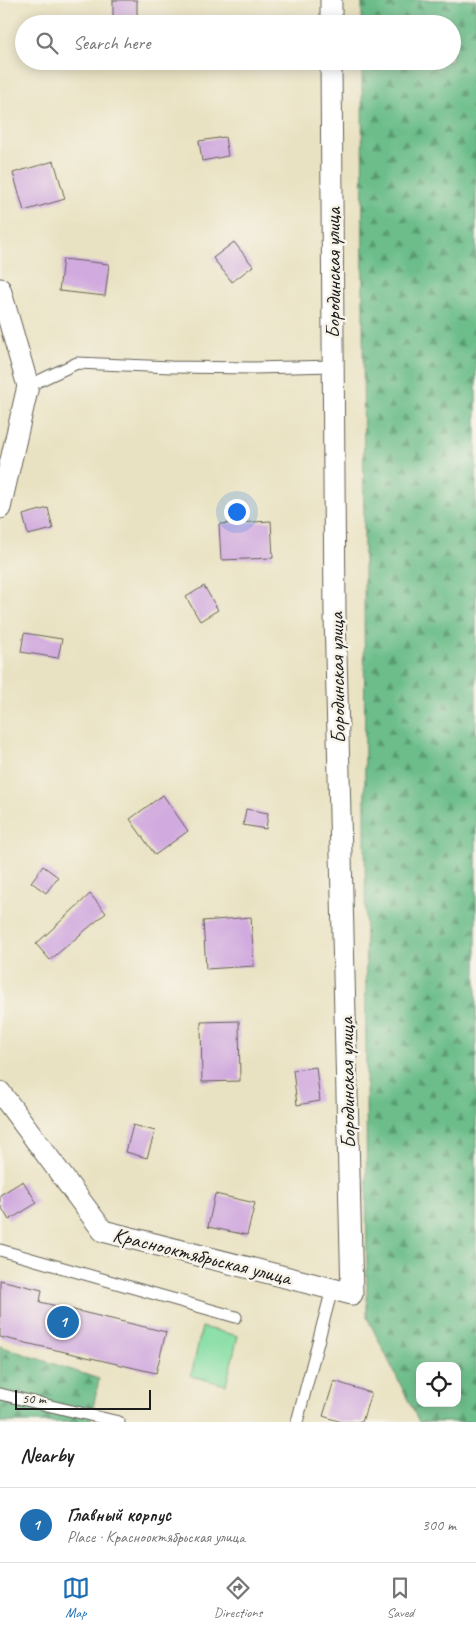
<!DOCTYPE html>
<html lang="en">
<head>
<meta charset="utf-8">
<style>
  body { margin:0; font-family:Caveat,sans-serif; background:#f6f6f6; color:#222 }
  .controls { position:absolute; right:15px; bottom:15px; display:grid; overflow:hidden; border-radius:10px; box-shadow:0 2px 12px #0003 }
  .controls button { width:45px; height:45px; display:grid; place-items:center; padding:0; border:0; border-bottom:1px solid #e0e0e0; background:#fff; color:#222; font:25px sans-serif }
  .scale { position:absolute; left:15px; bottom:12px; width:136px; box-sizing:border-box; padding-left:5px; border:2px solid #1c1c1c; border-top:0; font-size:14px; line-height:18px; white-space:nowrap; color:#1c1c1c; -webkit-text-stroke:4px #f7f3e8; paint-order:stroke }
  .you { position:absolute; left:236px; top:511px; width:18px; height:18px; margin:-12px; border:4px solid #fff; border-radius:50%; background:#1a73e8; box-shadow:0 0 0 8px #1a73e833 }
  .badge { display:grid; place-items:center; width:32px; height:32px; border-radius:50%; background:#1f6fb2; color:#fff; font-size:16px; font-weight:700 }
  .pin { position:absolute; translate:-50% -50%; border:2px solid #fff; box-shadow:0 1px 5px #0006 }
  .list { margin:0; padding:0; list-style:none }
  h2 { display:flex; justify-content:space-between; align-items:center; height:65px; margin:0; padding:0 20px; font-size:21px }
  h2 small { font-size:16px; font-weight:400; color:#767676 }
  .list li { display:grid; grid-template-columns:32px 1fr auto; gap:15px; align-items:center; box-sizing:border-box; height:75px; padding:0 20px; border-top:1px solid #e0e0e0 }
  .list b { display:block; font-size:19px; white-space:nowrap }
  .list p { margin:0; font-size:16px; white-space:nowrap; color:#767676 }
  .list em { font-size:16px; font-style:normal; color:#767676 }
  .icon { flex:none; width:28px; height:28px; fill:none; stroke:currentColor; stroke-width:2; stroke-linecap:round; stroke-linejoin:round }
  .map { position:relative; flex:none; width:476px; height:1422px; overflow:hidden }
  .search { position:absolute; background:#fff; box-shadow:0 2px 12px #0003; left:15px; right:15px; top:15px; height:55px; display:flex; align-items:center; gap:12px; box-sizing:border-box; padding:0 18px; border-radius:28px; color:#767676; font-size:19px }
  .sheet { height:140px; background:#fff }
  nav { display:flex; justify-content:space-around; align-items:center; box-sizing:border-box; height:70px; border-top:1px solid #e0e0e0; background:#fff; font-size:14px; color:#767676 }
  nav a { display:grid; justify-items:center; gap:2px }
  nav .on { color:#1f6fb2 }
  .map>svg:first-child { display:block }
  .forest { fill:url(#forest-firs); stroke:#446c53; fill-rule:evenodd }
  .pitch { fill:#85dea4; stroke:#507d60 }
  .building { fill:#d1abdf }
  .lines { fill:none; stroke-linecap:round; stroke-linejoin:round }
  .service-casing { stroke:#646156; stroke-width:13 }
  .minor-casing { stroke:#646156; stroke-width:23 }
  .service { stroke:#fff; stroke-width:11 }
  .minor { stroke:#fff; stroke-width:21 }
  .labels { text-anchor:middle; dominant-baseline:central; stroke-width:5; stroke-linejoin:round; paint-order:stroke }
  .street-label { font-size:21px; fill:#1c1c1c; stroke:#f7f3e8 }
</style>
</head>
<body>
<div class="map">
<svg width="476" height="1422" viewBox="0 0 476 1422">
  <defs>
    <pattern id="forest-firs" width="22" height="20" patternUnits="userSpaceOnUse" patternTransform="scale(1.25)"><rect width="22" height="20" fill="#6cbd8a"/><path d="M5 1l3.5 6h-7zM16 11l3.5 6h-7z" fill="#589970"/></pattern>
  </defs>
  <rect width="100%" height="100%" fill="#f7f3e8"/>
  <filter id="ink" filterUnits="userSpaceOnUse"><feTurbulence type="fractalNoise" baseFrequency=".02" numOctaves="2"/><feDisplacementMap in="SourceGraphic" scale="10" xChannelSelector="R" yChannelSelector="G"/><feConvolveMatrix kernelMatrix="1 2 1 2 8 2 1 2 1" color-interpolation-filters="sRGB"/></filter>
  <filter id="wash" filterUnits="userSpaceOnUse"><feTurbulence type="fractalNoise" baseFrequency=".0096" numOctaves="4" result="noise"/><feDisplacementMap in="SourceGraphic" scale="20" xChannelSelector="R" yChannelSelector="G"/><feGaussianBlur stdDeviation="1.12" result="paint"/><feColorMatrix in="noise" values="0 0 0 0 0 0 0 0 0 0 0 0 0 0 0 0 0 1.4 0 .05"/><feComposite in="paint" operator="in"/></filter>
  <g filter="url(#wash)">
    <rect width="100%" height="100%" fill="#e9e2c2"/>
    <g class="forest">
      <path d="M362,0H476V1422H419L367,1317L362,61H452V24H362ZM420,1366H457V1403H420Z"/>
      <polygon points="0,1346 99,1379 90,1422 0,1422"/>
    </g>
    <polygon class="pitch" points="202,1327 238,1336 226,1385 191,1376"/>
    <g id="blocks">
      <g class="building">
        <polygon points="113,0 137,0 137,21 113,22"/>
        <polygon points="225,137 228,156 202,161 199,141"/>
        <polygon points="54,161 65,199 24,211 13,173"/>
        <polygon points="234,242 253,266 232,282 213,258"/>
        <polygon points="63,259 109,264 105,296 59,291"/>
        <polygon points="48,508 53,529 28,535 23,515"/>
        <polygon points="271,521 273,558 221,560 219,524"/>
        <polygon points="204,586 218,610 200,621 186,597"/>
        <polygon points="24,633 62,639 58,658 21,652"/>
        <polygon points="163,795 188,831 155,855 130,819"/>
        <polygon points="246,809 268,813 266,829 243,825"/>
        <polygon points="43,866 58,877 46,893 31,882"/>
        <polygon points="90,894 106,913 50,960 36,944"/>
        <polygon points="251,917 254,966 206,969 203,921"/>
        <polygon points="239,1021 240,1081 202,1082 201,1022"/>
        <polygon points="316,1067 320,1101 297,1105 293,1070"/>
        <polygon points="133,1125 155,1131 147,1158 126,1152"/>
        <polygon points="23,1181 37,1203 9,1220 0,1205 0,1195"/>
        <polygon points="215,1194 255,1203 247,1235 208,1227"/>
        <polygon points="0,1280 42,1290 40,1302 166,1332 156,1373 0,1337"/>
        <polygon points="334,1381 371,1393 362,1422 341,1422 323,1416"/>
      </g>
    </g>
  </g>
  <g filter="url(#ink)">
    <use href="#blocks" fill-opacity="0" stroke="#646156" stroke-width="1"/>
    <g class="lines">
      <defs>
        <g id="service">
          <polyline points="28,386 77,363 171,367 254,368 334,366"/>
          <polyline points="0,1250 236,1317"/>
          <polyline points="0,1394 119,1422"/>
          <polyline points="297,1422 332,1289"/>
        </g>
        <g id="minor">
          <polyline points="331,0 331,24"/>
          <polyline points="0,289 28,386 0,508"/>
          <polyline points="0,1092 103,1231 352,1294 335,615 331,61"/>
        </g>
      </defs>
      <use href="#service" class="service-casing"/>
      <use href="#minor" class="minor-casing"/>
      <use href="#service" class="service"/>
      <use href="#minor" class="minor"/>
    </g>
  </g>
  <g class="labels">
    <g class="street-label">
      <text transform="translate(333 273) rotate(-90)">Бородинская улица</text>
      <text transform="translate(337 678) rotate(-91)">Бородинская улица</text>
      <text transform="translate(347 1083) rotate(-91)">Бородинская улица</text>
      <text transform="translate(202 1256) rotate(14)">Краснооктябрьская улица</text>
    </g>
  </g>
</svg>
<div class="controls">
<button><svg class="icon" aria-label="locate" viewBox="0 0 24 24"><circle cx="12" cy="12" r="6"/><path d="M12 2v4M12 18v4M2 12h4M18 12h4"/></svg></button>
</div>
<div class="scale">50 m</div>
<div class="you"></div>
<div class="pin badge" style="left:63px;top:1322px">1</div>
<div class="search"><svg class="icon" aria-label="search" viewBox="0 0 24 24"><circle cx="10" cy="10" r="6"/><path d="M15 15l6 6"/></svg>Search here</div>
</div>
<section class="sheet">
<h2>Nearby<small></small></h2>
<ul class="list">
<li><span class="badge">1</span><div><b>Главный корпус</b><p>Place · Краснооктябрьская улица</p></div><em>300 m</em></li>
</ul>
</section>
<nav>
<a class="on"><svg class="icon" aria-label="map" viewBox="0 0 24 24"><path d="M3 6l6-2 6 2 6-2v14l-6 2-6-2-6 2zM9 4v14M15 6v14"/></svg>Map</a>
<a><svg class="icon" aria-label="directions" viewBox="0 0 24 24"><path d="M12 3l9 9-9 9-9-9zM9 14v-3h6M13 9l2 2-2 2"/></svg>Directions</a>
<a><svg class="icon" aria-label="saved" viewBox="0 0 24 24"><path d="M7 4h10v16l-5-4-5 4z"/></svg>Saved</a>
</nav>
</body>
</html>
